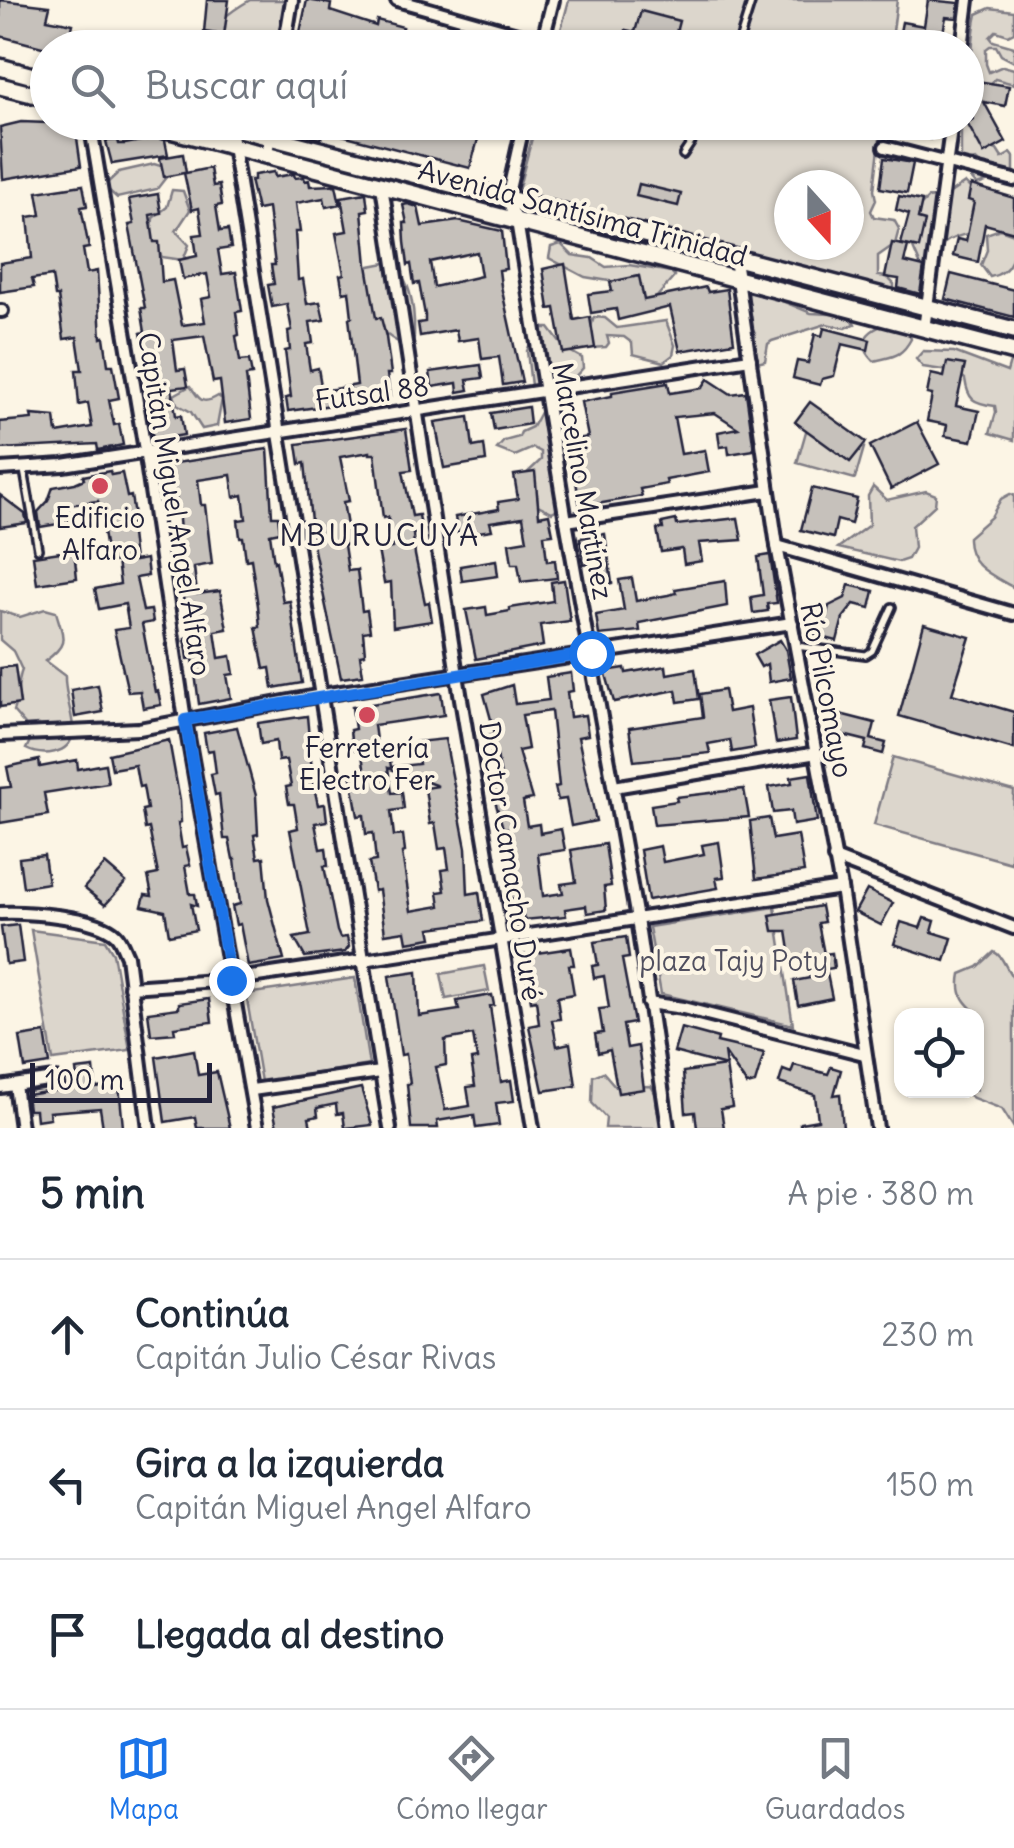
<!DOCTYPE html>
<html lang="es">
<head>
<meta charset="utf-8">
<style>
  body { margin:0; font-family:Delius,sans-serif; background:#f2f2f3; color:#1f2937 }
  .controls { position:absolute; right:30px; bottom:30px; display:grid; overflow:hidden; border-radius:20px; box-shadow:0 2px 8px #0004 }
  .controls button { width:90px; height:90px; display:grid; place-items:center; padding:0; border:0; border-bottom:2px solid #e0e1e3; background:#fff; color:#1f2937; font:50px sans-serif }
  .compass { position:absolute; left:774px; top:170px; width:90px; height:90px; border-radius:50%; background:#fff; box-shadow:0 2px 8px #0004; rotate:159deg }
  .scale { position:absolute; left:30px; bottom:25px; width:182px; box-sizing:border-box; padding-left:10px; border:5px solid #22223b; border-top:0; font-size:28px; line-height:35px; white-space:nowrap; color:#22223b; -webkit-text-stroke:8px #fcf5e5; paint-order:stroke }
  .stop { position:absolute; width:30px; height:30px; margin:-22px; border:8px solid #1a73e8; border-radius:50%; background:#fff }
  .stop.end { background:#1a73e8; border-color:#fff; box-shadow:0 2px 10px #0008 }
  .list { margin:0; padding:0; list-style:none }
  h2 { display:flex; justify-content:space-between; align-items:center; height:130px; margin:0; padding:0 40px; font-size:42px }
  h2 small { font-size:32px; font-weight:400; color:#747a83 }
  .list li { display:grid; grid-template-columns:65px 1fr auto; gap:30px; align-items:center; box-sizing:border-box; height:150px; padding:0 40px; border-top:2px solid #e0e1e3 }
  .list b { display:block; font-size:38px; white-space:nowrap }
  .list p { margin:0; font-size:32px; white-space:nowrap; color:#747a83 }
  .list em { font-size:32px; font-style:normal; color:#747a83 }
  .icon { flex:none; width:55px; height:55px; fill:none; stroke:currentColor; stroke-width:2; stroke-linecap:round; stroke-linejoin:round }
  .map { position:relative; flex:none; width:1014px; height:1128px; overflow:hidden }
  .search { position:absolute; background:#fff; box-shadow:0 2px 8px #0004; left:30px; right:30px; top:30px; height:110px; display:flex; align-items:center; gap:25px; box-sizing:border-box; padding:0 35px; border-radius:55px; color:#747a83; font-size:38px }
  .sheet { height:580px; background:#fff }
  nav { display:flex; justify-content:space-around; align-items:center; box-sizing:border-box; height:140px; border-top:2px solid #e0e1e3; background:#fff; font-size:28px; color:#747a83 }
  nav a { display:grid; justify-items:center; gap:5px }
  nav .on { color:#1a73e8 }
  .map>svg:first-child { display:block }
  .green { fill:#dcd6cc; stroke:#7f7c84; stroke-width:2.5; fill-rule:evenodd }
  .building { fill:#c6c1bb; stroke:#22223b; stroke-width:2.5; fill-rule:evenodd }
  .lines { fill:none; stroke-linecap:round; stroke-linejoin:round }
  .service-casing { stroke:#22223b; stroke-width:12 }
  .minor-casing { stroke:#22223b; stroke-width:18 }
  .primary-casing { stroke:#22223b; stroke-width:22 }
  .service { stroke:#fcf5e5; stroke-width:5 }
  .minor { stroke:#fcf5e5; stroke-width:10 }
  .primary { stroke:#fcf5e5; stroke-width:15 }
  .route { stroke:#1a73e8; stroke-width:12 }
  .poi-dot { fill:#d1495b; stroke:#fcf5e5; stroke-width:4 }
  .labels { text-anchor:middle; dominant-baseline:central; stroke-width:8; stroke-linejoin:round; paint-order:stroke }
  .street-label { font-size:28px; fill:#22223b; stroke:#fcf5e5 }
  .poi-label { font-size:28px; fill:#22223b; stroke:#fcf5e5 }
  .park-label { font-size:28px; fill:#504f5f; stroke:#fcf5e5 }
  .neighbourhood-label { font-size:30px; letter-spacing:2.5px; fill:#22223b; stroke:#fcf5e5 }
</style>
</head>
<body>
<div class="map">
<svg width="1014" height="1128" viewBox="0 0 1014 1128">
  <rect width="100%" height="100%" fill="#fcf5e5"/>
  <filter id="ink" filterUnits="userSpaceOnUse"><feTurbulence type="fractalNoise" baseFrequency=".01" numOctaves="2"/><feDisplacementMap in="SourceGraphic" scale="20" xChannelSelector="R" yChannelSelector="G"/><feConvolveMatrix kernelMatrix="1 2 1 2 8 2 1 2 1" color-interpolation-filters="sRGB"/></filter>
  <g filter="url(#ink)">
    <g class="green">
      <path d="M250,0H297L288,47L208,48C211,24 231,11 250,0Z"/>
      <polygon points="569,0 897,0 891,47 556,48"/>
      <path d="M990,8L1014,11V32L1008,35L996,31L990,37L993,41L1014,47V62L1001,55L996,46H990L986,49V64L989,72L1003,66L1014,69V84L995,79L981,94H971L968,89C973,65 971,39 977,14Z"/>
      <polygon points="968,112 976,118 975,141 997,150 1002,158 1011,153 1014,157 1014,188 994,176 992,180 977,185 970,177 971,172 980,169 980,164 976,160 961,162 961,123 966,122"/>
      <path d="M536,123H882L874,190L876,200L871,211L874,217L894,220L899,229L895,244L878,256V276L887,277L894,284V289C857,289 828,272 793,264C773,259 751,258 732,248L518,191ZM789,185H849V245H789Z"/>
      <polygon points="154,164 164,167 167,176 157,189 117,198 104,186 119,172"/>
      <path d="M965,183L981,200L979,230C969,234 954,236 946,242C934,251 942,268 929,281H923L917,274L920,264L910,241L920,206L928,198L947,195Z"/>
      <polygon points="172,190 183,191 190,210 176,231 189,245 183,260 162,257 151,239 153,218 167,207"/>
      <path d="M1000,229L1014,234C1014,254 1014,272 990,277L981,265L987,250L986,234Z"/>
      <polygon points="561,244 572,255 592,258 606,267 629,265 671,272 675,276 655,299 644,303 615,282 585,277 549,258 551,247"/>
      <path d="M385,263C415,272 416,322 413,348C371,335 371,311 363,274L370,266Z"/>
      <polygon points="749,287 769,291 770,296 811,313 850,315 855,324 846,328 826,324 772,341 768,344 765,361 757,363 752,349 755,333 746,315"/>
      <polygon points="594,317 605,318 617,328 666,321 675,345 673,355 664,362 633,354 632,343 624,337 607,336 609,343 606,347 590,348 590,330"/>
      <path d="M905,321L911,339C901,358 892,356 874,361C848,335 882,322 905,321Z"/>
      <polygon points="537,328 549,328 564,348 582,358 583,368 570,382 534,390 531,386 527,351"/>
      <path d="M923,351L954,352L1007,372L1010,362L1014,363V440L990,433L996,412L995,406C973,403 968,400 965,379L956,372L923,367L916,359Z"/>
      <path d="M190,386C199,397 200,407 218,396L222,399L217,426L202,429L191,412L177,404L174,395Z"/>
      <polygon points="543,407 567,488 566,504 552,512 538,505 537,494 526,474 541,460 541,452 533,448 515,456 497,449 504,441 519,437 521,432 532,427"/>
      <polygon points="807,428 865,444 855,479 797,463"/>
      <polygon points="873,487 887,500 926,491 936,495 935,505 912,526 914,548 908,559 899,562 838,548 869,525 868,496"/>
      <path d="M1010,494L1014,495V588C992,575 967,566 968,537L991,517L1001,499Z"/>
      <path d="M45,609L56,612C64,639 69,644 45,661L65,676C64,694 75,721 73,733C70,755 42,757 26,749L38,725L26,726L13,711C19,696 17,682 22,670L13,651L0,640V611L20,617Z"/>
      <polygon points="893,757 1014,791 1011,863 874,825"/>
      <polygon points="775,907 793,1025 661,994 649,927"/>
      <polygon points="31,930 105,940 113,953 130,1050 53,1060"/>
      <path d="M994,952C1004,956 1006,971 1014,979V1128L1002,1109L973,1098L963,1091L976,1090L977,1039L983,1019C968,1005 956,999 961,974L978,967Z"/>
      <polygon points="484,966 489,991 446,999 441,974"/>
      <polygon points="355,978 369,1065 261,1082 246,994"/>
      <polygon points="603,1072 616,1087 651,1086 659,1099 664,1128 605,1128 606,1118 592,1103 593,1076"/>
    </g>
    <g class="building">
      <polygon points="0,0 50,6 47,19 73,24 71,33 120,43 119,48 46,48 0,36"/>
      <polygon points="207,0 229,0 224,35 204,32"/>
      <polygon points="307,0 331,4 330,11 376,26 377,20 403,27 401,32 445,45 445,48 383,48 369,44 368,48 305,48 306,44 298,42"/>
      <polygon points="928,0 959,3 957,18 946,17 940,48 897,48 902,22 924,26"/>
      <polygon points="641,11 679,21 672,48 622,48 626,30 635,32"/>
      <polygon points="977,81 1009,86 1005,106 984,102 1006,142 984,154 967,123 973,119"/>
      <polygon points="21,122 75,124 81,166 3,179 0,127"/>
      <polygon points="306,122 476,122 474,130 480,132 470,168 323,130 321,139 309,135 310,127"/>
      <polygon points="896,122 932,122 930,139 895,135"/>
      <polygon points="156,138 165,140 168,155 112,164 106,141 118,140 119,144 125,144"/>
      <polygon points="183,154 186,173 210,168 213,186 219,185 222,205 216,206 220,231 228,230 231,248 218,250 222,274 236,272 242,311 236,312 239,335 236,336 240,361 249,360 252,375 246,376 251,419 225,423 220,381 213,382 204,336 173,340 177,370 185,369 188,386 172,388 176,416 181,415 184,435 153,440 150,420 158,419 155,397 161,396 157,368 149,370 141,333 145,332 141,308 145,308 129,225 134,224 129,199 158,194 161,213 150,215 154,242 159,242 162,282 173,280 182,325 205,322 201,299 211,297 207,274 183,279 179,260 197,256 194,235 203,234 199,208 192,210 184,173 164,177 160,158"/>
      <polygon points="884,158 913,163 907,193 880,188"/>
      <polygon points="274,172 275,177 294,174 295,178 304,177 305,181 309,180 310,186 336,185 340,204 326,207 324,198 296,203 300,232 295,232 298,280 303,279 307,304 320,302 324,320 310,322 313,343 306,344 310,370 318,368 322,391 357,385 349,318 352,317 349,291 343,292 340,275 344,274 336,233 347,231 341,197 366,193 368,210 362,211 367,265 376,318 381,318 386,337 391,374 387,374 390,397 288,411 286,398 291,397 285,351 290,350 288,331 292,330 287,304 272,307 268,285 274,284 271,265 275,265 268,208 257,210 250,180 254,180 254,175"/>
      <polygon points="639,184 681,194 678,206 636,196"/>
      <polygon points="83,185 87,206 81,207 89,248 83,249 87,273 97,271 101,338 104,337 108,365 113,365 119,398 109,400 114,425 119,424 123,445 98,450 97,444 0,449 0,422 32,419 31,415 55,417 57,433 92,427 88,403 79,405 76,370 82,370 77,337 64,339 58,296 55,296 52,276 32,279 34,287 0,292 0,263 32,258 28,217 41,215 37,192"/>
      <polygon points="971,185 1014,198 1014,232 985,224 978,262 953,256 957,239 966,241 974,202 968,200"/>
      <polygon points="899,196 922,201 918,219 925,221 919,248 901,244 909,214 896,210"/>
      <path d="M408,204L418,207L422,226L458,221L502,231L506,269L499,270L501,286L522,382L503,385L499,357L482,359L479,338L458,341L456,330L420,336L418,323L425,322V315L419,283L414,284L411,264L408,265L405,242L404,223H407L403,205ZM477,252L481,276L434,287L430,262Z"/>
      <polygon points="892,243 908,246 904,262 924,267 920,294 898,288 899,279 885,277"/>
      <polygon points="565,264 574,320 590,317 595,348 563,353 555,308 549,309 543,269"/>
      <polygon points="951,274 1014,290 1014,317 945,299"/>
      <polygon points="639,276 644,300 706,287 708,292 727,289 734,342 680,351 670,307 618,320 616,309 591,313 588,294 612,291 610,282"/>
      <polygon points="824,328 870,340 868,350 842,344 834,376 822,379 820,385 793,378 797,361 808,363 815,334 822,336"/>
      <polygon points="947,362 965,365 956,406 979,411 972,441 945,436 947,425 927,421 932,395 927,394 931,374 944,377"/>
      <polygon points="481,365 483,378 467,380 469,390 458,392 457,383 432,387 430,372"/>
      <polygon points="708,379 731,394 746,392 754,450 729,454 728,446 720,447 718,432 738,428 715,413 674,417 681,454 705,450 709,472 666,480 667,484 640,489 642,496 580,507 572,455 575,454 572,440 588,437 581,402 612,396 612,392 668,383 670,393 690,390 702,388"/>
      <polygon points="810,402 866,442 850,462 795,422"/>
      <polygon points="528,407 530,424 494,430 491,413"/>
      <polygon points="469,417 473,447 484,445 486,461 444,468 435,422"/>
      <polygon points="917,422 939,464 891,489 870,446"/>
      <polygon points="406,429 412,470 403,471 412,516 419,515 422,533 413,534 415,555 425,603 429,602 432,621 393,627 391,582 384,583 378,550 392,548 391,541 388,517 383,518 375,454 370,454 370,452 340,457 349,501 343,502 350,544 344,545 348,571 357,570 362,611 367,610 370,631 363,632 365,654 360,655 363,675 341,678 314,550 305,463 300,464 297,444"/>
      <polygon points="268,449 272,516 278,516 280,532 270,534 274,562 276,561 283,602 290,601 302,683 273,688 270,668 264,669 256,627 260,627 258,606 251,559 246,560 243,537 240,537 238,520 246,519 243,495 234,497 231,475 198,480 201,505 205,505 212,564 194,567 197,594 220,591 227,629 215,631 219,658 231,656 234,674 227,675 231,698 199,704 193,658 188,659 185,638 199,636 194,603 184,605 183,595 179,595 176,575 184,574 176,531 180,531 178,508 169,464"/>
      <polygon points="110,471 111,475 122,473 127,497 131,496 134,515 129,516 134,561 146,559 148,576 136,578 143,611 151,610 153,622 142,624 155,692 158,691 161,705 143,708 140,691 128,692 114,630 129,628 125,604 99,609 95,589 120,584 117,561 108,563 98,501 68,505 70,522 40,527 38,512 48,501 53,487 75,483 84,479 83,476"/>
      <polygon points="535,472 539,516 549,514 553,534 544,535 547,561 555,560 557,578 521,582 518,564 512,564 509,543 527,540 523,517 490,522 492,530 458,535 455,517 499,509 498,502 518,499 514,475"/>
      <polygon points="812,488 857,499 851,524 837,520 833,538 801,530"/>
      <polygon points="0,495 25,514 27,523 0,527"/>
      <polygon points="738,518 742,540 699,543 702,561 684,564 682,549 661,552 657,529 663,529 662,523 676,520 677,525"/>
      <polygon points="605,534 612,583 596,586 593,563 584,565 580,538"/>
      <polygon points="74,550 77,578 37,584 33,556"/>
      <polygon points="770,555 777,603 767,604 768,611 753,613 751,597 763,595 758,557"/>
      <polygon points="496,560 498,576 462,581 460,566"/>
      <polygon points="632,578 636,601 668,595 676,593 675,589 725,581 727,606 639,623 640,631 599,635 596,615 624,610 619,580"/>
      <polygon points="564,580 570,621 540,625 543,646 476,659 466,610 486,607 487,615 510,611 510,608 553,601 551,582"/>
      <polygon points="849,585 874,591 870,608 854,604 843,618 837,641 809,634 815,611 827,614 829,606 845,598"/>
      <polygon points="924,624 970,637 952,694 1014,712 1014,749 899,716"/>
      <polygon points="780,640 786,650 791,678 769,682 767,664 761,667 754,655"/>
      <polygon points="15,666 20,704 0,707 0,668"/>
      <polygon points="666,666 667,674 695,669 699,699 678,702 676,690 614,702 605,671 625,668 626,673"/>
      <polygon points="571,673 573,691 567,692 570,717 585,715 588,735 578,737 596,821 571,826 566,799 558,800 555,787 559,786 551,711 522,715 528,749 518,751 532,799 523,801 527,826 539,824 540,833 561,829 565,850 538,854 543,896 563,893 561,884 576,882 571,850 605,844 611,886 604,887 606,910 587,913 586,906 565,909 566,916 524,920 519,898 509,899 506,879 513,878 511,854 507,828 503,828 490,784 502,782 497,755 492,756 488,735 495,734 484,694 512,685 515,704 549,700 546,677"/>
      <polygon points="98,685 103,712 75,717 71,690"/>
      <polygon points="724,690 728,712 749,708 755,748 732,752 730,740 708,744 710,753 634,761 629,728 703,717 700,694"/>
      <path d="M441,693L444,715L374,725L377,748L388,747L391,767L419,764L416,742L445,739L466,848L468,894L479,892L483,921L430,928L432,938L407,942L405,931L385,934L379,890L374,891L369,862L376,861L373,833L366,834L364,815L358,816L351,776L365,774L361,748L352,750L350,730L355,729L352,707ZM388,768L438,786L425,788L430,824L435,823L439,849L446,848L449,869L442,870L445,891L438,892L440,906L411,911L402,853L405,852L403,835L394,836L391,811L404,809L402,792L392,793Z"/>
      <polygon points="791,697 796,740 776,743 769,700"/>
      <polygon points="836,713 875,723 871,739 886,743 883,754 865,749 867,741 831,732"/>
      <polygon points="307,716 313,782 318,805 325,804 327,821 315,823 320,849 326,848 328,866 324,866 337,931 340,938 347,937 349,947 345,952 305,957 294,938 310,935 290,830 298,828 294,804 289,804 286,787 291,786 286,760 278,761 276,741 261,744 258,723"/>
      <polygon points="237,727 256,796 258,834 254,835 258,858 264,857 268,899 284,960 248,966 240,924 236,925 232,906 240,904 235,859 233,859 229,839 224,839 219,794 215,795 211,774 216,773 213,750 207,751 204,733"/>
      <polygon points="169,740 180,801 181,822 178,823 182,848 186,847 190,865 185,866 190,894 195,894 197,906 191,904 196,930 169,935 165,911 142,906 145,895 152,896 148,876 158,874 149,828 145,829 142,810 147,809 143,786 139,787 135,765 112,769 109,754"/>
      <polygon points="39,760 40,767 77,760 78,769 105,764 108,783 44,793 48,815 0,823 0,788 11,787 7,767"/>
      <polygon points="810,774 817,821 793,825 791,811 773,813 769,787 792,783 791,777"/>
      <polygon points="744,789 749,817 654,825 651,805 677,801 676,797"/>
      <polygon points="769,818 773,839 798,835 804,872 756,879 750,821"/>
      <polygon points="719,842 724,877 716,878 718,888 648,900 640,850 660,846 663,862 704,854 702,845"/>
      <polygon points="44,855 48,883 23,887 19,858"/>
      <polygon points="105,864 126,882 105,905 84,888"/>
      <polygon points="867,890 893,903 881,925 855,912"/>
      <polygon points="821,906 824,922 818,923 824,954 832,953 834,968 826,969 832,998 798,1005 794,981 810,978 806,955 791,957 787,931 773,931 770,915"/>
      <polygon points="924,918 935,921 932,932 952,938 945,961 894,944 901,922 920,928"/>
      <polygon points="18,925 23,962 6,964 1,927"/>
      <polygon points="626,937 629,958 622,959 634,1023 623,1025 627,1048 638,1046 644,1089 618,1093 610,1050 598,1053 595,1034 603,1033 599,1009 609,1008 604,976 594,978 592,966 598,965 594,942"/>
      <polygon points="571,948 574,965 569,965 574,994 557,997 560,1019 552,1020 557,1046 570,1043 576,1086 543,1091 529,1026 539,1024 536,1000 531,1001 523,955"/>
      <path d="M417,972L419,1016L459,1010L457,1001L492,995L494,1005L490,1006L501,1082L511,1080L514,1101L496,1103L499,1125L476,1128L474,1115L437,1121L438,1128H411L407,1084H410L406,1054L401,1055L389,976ZM473,1035L477,1059L471,1060L475,1086L467,1087L470,1106L445,1110L436,1067L446,1065L445,1040Z"/>
      <polygon points="209,999 212,1022 174,1027 175,1033 151,1035 148,1012 179,1008 179,1003"/>
      <polygon points="681,1028 718,1038 717,1042 764,1053 755,1083 747,1085 724,1052 726,1066 674,1052"/>
      <polygon points="45,1033 50,1064 25,1068 20,1037"/>
      <polygon points="194,1050 198,1075 217,1072 230,1128 197,1128 195,1117 165,1122 156,1057"/>
      <polygon points="794,1065 828,1074 831,1067 841,1070 834,1095 840,1094 843,1128 800,1128 800,1123 818,1120 815,1095 779,1083 783,1070 791,1073"/>
      <polygon points="726,1066 732,1107 721,1109 724,1128 697,1128 695,1112 686,1113 683,1072"/>
      <polygon points="94,1068 96,1088 119,1086 123,1127 103,1128 100,1108 49,1112 50,1118 36,1120 35,1110 28,1110 26,1095 66,1089 64,1080 77,1078 76,1070"/>
      <polygon points="361,1088 372,1125 345,1128 343,1113 337,1114 336,1104 317,1108 318,1116 309,1118 311,1128 277,1128 273,1107"/>
    </g>
    <g class="lines">
      <defs>
        <g id="service">
          <polyline points="737,48 752,0"/>
          <polyline points="683,155 705,122"/>
          <polyline points="24,470 38,549"/>
          <polyline points="796,646 866,655 872,651 892,607"/>
        </g>
        <g id="minor">
          <polyline points="397,0 542,41"/>
          <polyline points="284,48 292,0"/>
          <polyline points="541,48 553,0"/>
          <polyline points="962,48 968,0"/>
          <polyline points="90,122 145,450 185,720 257,1128"/>
          <polyline points="524,122 507,199 517,221 566,521 637,919 668,1128"/>
          <polyline points="230,127 390,1128"/>
          <polyline points="885,147 1014,180"/>
          <polyline points="267,156 271,122"/>
          <polyline points="382,186 457,675 533,1128"/>
          <polyline points="735,259 777,546 841,888 877,1128"/>
          <polyline points="0,311 2,311"/>
          <polyline points="924,329 952,122"/>
          <polyline points="0,469 63,465 750,359"/>
          <polyline points="566,521 768,491"/>
          <polyline points="777,546 1014,614"/>
          <polyline points="0,735 139,729 322,695 792,623"/>
          <polyline points="614,787 817,753"/>
          <polyline points="834,858 1014,928"/>
          <path d="M0,913C26,912 97,916 116,935C121,940 124,950 127,956L149,1128"/>
          <polyline points="130,987 231,980 841,888"/>
          <polyline points="648,1003 683,1008 864,1054"/>
          <polyline points="15,1085 21,1128"/>
          <polyline points="0,1087 55,1079"/>
          <polyline points="252,1090 380,1072"/>
        </g>
        <g id="primary">
          <polyline points="0,67 48,80"/>
          <polyline points="0,86 48,98"/>
          <polyline points="140,122 1014,352"/>
          <polyline points="212,122 1014,330"/>
        </g>
      </defs>
      <use href="#service" class="service-casing"/>
      <use href="#minor" class="minor-casing"/>
      <use href="#primary" class="primary-casing"/>
      <use href="#service" class="service"/>
      <use href="#minor" class="minor"/>
      <use href="#primary" class="primary"/>
    </g>
  </g>
  <g class="lines" filter="url(#ink)">
    <polyline class="route" points="231,980 185,720 591,653"/>
  </g>
  <g class="poi-dot">
    <circle cx="100" cy="486" r="10"/>
    <circle cx="367" cy="715" r="10"/>
  </g>
  <g class="labels">
    <g class="street-label">
      <text transform="translate(583 213) rotate(15)">Avenida Santísima Trinidad</text>
      <text transform="translate(372 393) rotate(-8)">Futsal 88</text>
      <text transform="translate(583 481) rotate(80)">Marcelino Martínez</text>
      <text transform="translate(175 504) rotate(81)">Capitán Miguel Angel Alfaro</text>
      <text transform="translate(827 690) rotate(79)">Río Pilcomayo</text>
      <text transform="translate(511 861) rotate(81)">Doctor Camacho Duré</text>
    </g>
    <g class="poi-label">
      <text x="100" y="518">Edificio<tspan x="100" dy="32">Alfaro</tspan></text>
      <text x="367" y="748">Ferretería<tspan x="367" dy="32">Electro Fer</tspan></text>
    </g>
    <g class="park-label">
      <text x="734" y="961">plaza Tajy Poty</text>
    </g>
    <g class="neighbourhood-label">
      <text x="380" y="535">MBURUCUYÁ</text>
    </g>
  </g>
</svg>
<div class="controls">
<button><svg class="icon" aria-label="locate" viewBox="0 0 24 24"><circle cx="12" cy="12" r="6"/><path d="M12 2v4M12 18v4M2 12h4M18 12h4"/></svg></button>
</div>
<svg class="compass" viewBox="-18 -18 36 36"><path d="M0-13l5 13h-10z" fill="#e53935"/><path d="M0 13l5-13h-10z" fill="#747a83"/></svg>
<div class="scale">100 m</div>
<div class="stop" style="left:591px;top:653px"></div>
<div class="stop end" style="left:231px;top:980px"></div>
<div class="search"><svg class="icon" aria-label="search" viewBox="0 0 24 24"><circle cx="10" cy="10" r="6"/><path d="M15 15l6 6"/></svg>Buscar aquí</div>
</div>
<section class="sheet">
<h2>5 min<small>A pie · 380 m</small></h2>
<ul class="list">
<li><svg class="icon" aria-label="ahead" viewBox="0 0 24 24"><path d="M12 20V5M6 11l6-6 6 6"/></svg><div><b>Continúa</b><p>Capitán Julio César Rivas</p></div><em>230 m</em></li>
<li><svg class="icon" aria-label="left" viewBox="0 0 24 24"><path d="M17 20v-9H6M10 6l-5 5 5 5"/></svg><div><b>Gira a la izquierda</b><p>Capitán Miguel Angel Alfaro</p></div><em>150 m</em></li>
<li><svg class="icon" aria-label="arrive" viewBox="0 0 24 24"><path d="M6 21V4h12l-3 4 3 4H6"/></svg><div><b>Llegada al destino</b></div></li>
</ul>
</section>
<nav>
<a class="on"><svg class="icon" aria-label="map" viewBox="0 0 24 24"><path d="M3 6l6-2 6 2 6-2v14l-6 2-6-2-6 2zM9 4v14M15 6v14"/></svg>Mapa</a>
<a><svg class="icon" aria-label="directions" viewBox="0 0 24 24"><path d="M12 3l9 9-9 9-9-9zM9 14v-3h6M13 9l2 2-2 2"/></svg>Cómo llegar</a>
<a><svg class="icon" aria-label="saved" viewBox="0 0 24 24"><path d="M7 4h10v16l-5-4-5 4z"/></svg>Guardados</a>
</nav>
</body>
</html>
